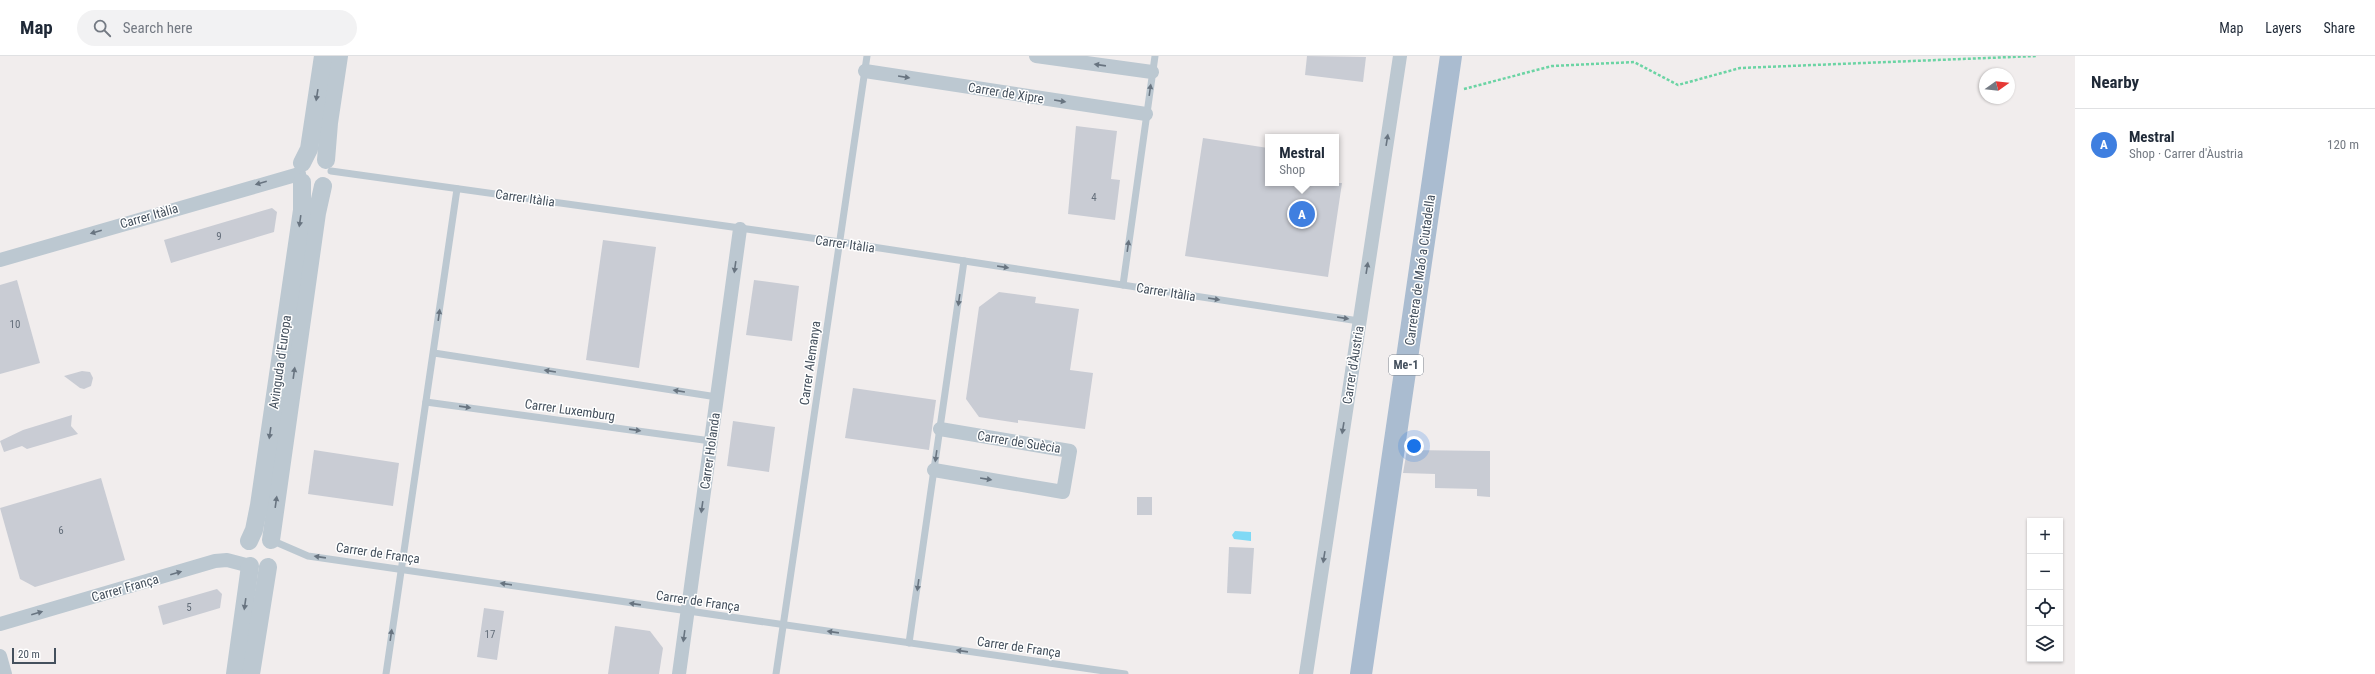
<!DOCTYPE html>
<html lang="en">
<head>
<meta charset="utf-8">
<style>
  body { margin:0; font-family:"Roboto Condensed",sans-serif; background:#f2f2f3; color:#1f2937 }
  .controls { position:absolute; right:12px; bottom:12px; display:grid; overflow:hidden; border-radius:0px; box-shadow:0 1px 3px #0004 }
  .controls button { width:36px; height:36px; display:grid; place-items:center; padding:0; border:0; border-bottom:1px solid #e0e1e3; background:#fff; color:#1f2937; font:20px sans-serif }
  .compass { position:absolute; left:1979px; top:12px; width:36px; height:36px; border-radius:50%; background:#fff; box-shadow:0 1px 3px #0004; rotate:75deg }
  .scale { position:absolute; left:12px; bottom:10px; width:44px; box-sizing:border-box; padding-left:4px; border:2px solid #44505d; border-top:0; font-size:11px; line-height:14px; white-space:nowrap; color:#44505d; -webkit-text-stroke:3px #fff; paint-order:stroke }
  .you { position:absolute; left:1414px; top:390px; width:14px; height:14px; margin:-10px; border:3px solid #fff; border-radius:50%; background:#1a73e8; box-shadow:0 0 0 6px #1a73e833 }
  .badge { display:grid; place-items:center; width:26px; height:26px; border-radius:50%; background:#0766f1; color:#fff; font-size:13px; font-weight:700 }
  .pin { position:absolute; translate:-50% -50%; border:2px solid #fff; box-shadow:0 1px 4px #0006 }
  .popup { position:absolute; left:1265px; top:78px; width:74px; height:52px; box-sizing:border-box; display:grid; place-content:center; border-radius:0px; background:#fff; filter:drop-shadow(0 1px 3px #0005); font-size:13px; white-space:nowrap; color:#747a83 }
  .popup b { font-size:15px; color:#1f2937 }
  .popup::after { content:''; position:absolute; left:50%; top:100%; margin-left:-8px; border:8px solid transparent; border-top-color:#fff }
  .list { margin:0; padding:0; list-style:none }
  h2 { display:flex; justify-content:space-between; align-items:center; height:52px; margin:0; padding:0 16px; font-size:17px }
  h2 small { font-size:13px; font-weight:400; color:#747a83 }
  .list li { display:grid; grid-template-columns:26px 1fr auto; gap:12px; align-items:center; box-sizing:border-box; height:72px; padding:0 16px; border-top:1px solid #e0e1e3 }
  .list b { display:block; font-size:15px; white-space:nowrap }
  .list p { margin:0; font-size:13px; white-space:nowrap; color:#747a83 }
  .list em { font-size:13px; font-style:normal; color:#747a83 }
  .icon { flex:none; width:22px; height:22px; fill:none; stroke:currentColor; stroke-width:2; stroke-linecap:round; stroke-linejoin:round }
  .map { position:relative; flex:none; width:2075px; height:618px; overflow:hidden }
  header { display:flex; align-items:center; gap:24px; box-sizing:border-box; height:56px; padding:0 20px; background:#fff; border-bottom:1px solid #e0e1e3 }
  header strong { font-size:19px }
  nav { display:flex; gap:22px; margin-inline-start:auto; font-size:14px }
  .search { width:280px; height:36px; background:#f2f2f3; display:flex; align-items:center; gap:10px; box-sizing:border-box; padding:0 14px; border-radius:22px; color:#747a83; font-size:15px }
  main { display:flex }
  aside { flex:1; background:#fff }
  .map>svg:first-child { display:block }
  .water { fill:#7fd9f5 }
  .building { fill:#c9ccd4 }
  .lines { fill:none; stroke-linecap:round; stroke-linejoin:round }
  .path { stroke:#6bd4a4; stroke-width:2.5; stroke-dasharray:3 2; stroke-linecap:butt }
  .service { stroke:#bcc8d1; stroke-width:7 }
  .minor { stroke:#bcc8d1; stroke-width:14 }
  .tertiary { stroke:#bcc8d1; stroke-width:18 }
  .primary { stroke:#aabcd0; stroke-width:22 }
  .oneway { fill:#687480 }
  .labels { text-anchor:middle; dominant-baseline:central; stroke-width:3; stroke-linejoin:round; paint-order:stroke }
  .number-label { font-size:11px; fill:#656f7b }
  .shield { fill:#fff; stroke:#7c848e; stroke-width:1 }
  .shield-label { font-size:12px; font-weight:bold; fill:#44505d }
  .street-label { font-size:13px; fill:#44505d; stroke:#fff }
</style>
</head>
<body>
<header>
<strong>Map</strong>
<div class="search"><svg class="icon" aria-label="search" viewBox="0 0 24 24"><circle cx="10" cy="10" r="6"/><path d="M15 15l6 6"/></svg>Search here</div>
<nav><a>Map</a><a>Layers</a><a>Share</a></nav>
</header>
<main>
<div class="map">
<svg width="2075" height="618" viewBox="0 0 2075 618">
  <rect width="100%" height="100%" fill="#f1eded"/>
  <polygon class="water" points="1235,475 1251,476 1251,485 1234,483 1232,479"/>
  <g class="building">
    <polygon points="1307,0 1366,1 1363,26 1305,19"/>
    <polygon points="1076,70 1117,75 1111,123 1120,124 1115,164 1068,158"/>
    <polygon points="1203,82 1268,92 1268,127 1342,127 1328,221 1185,200"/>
    <polygon points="272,152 277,156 274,176 171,207 164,184"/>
    <polygon points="603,184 656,191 639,312 586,304"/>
    <polygon points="17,224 40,307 0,318 0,229"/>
    <polygon points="754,224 799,230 792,285 746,279"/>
    <polygon points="999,236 1036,241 1035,247 1079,253 1070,314 1093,317 1085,373 1018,364 1018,367 979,361 966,343 979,251"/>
    <polygon points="82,315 90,316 93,322 91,330 84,333 80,332 64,320"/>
    <polygon points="853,332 936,344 929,394 845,382"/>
    <polygon points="72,359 71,370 78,378 27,393 22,390 4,396 0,385 23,374"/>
    <polygon points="733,365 775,371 769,416 727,410"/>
    <polygon points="314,394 399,407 393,450 308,438"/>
    <polygon points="1407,394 1490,395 1490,441 1477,440 1477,433 1435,432 1435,418 1403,417"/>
    <polygon points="101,422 125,504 35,531 20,523 0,452"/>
    <rect x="1137" y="441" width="15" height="18"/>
    <polygon points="1229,491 1254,492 1251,538 1227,537"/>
    <polygon points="217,533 222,538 220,552 163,569 158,550"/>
    <polygon points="484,552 504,555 497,604 477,601"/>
    <polygon points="615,570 650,575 663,592 659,618 608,618"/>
  </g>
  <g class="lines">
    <polyline class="path" points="1464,33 1552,10 1634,6 1678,29 1740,12 2036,0"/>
    <g class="service">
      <polyline points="331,115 840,186 1359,265"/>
      <polyline points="1123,229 1155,0"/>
      <polyline points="434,297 717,341"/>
      <polyline points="426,346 711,385"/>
      <polyline points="271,484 308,500 1125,618"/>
      <polyline points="909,587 964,205"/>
      <polyline points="386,618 457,133"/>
      <polyline points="776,618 867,0"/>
    </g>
    <g class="minor">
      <polyline points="1036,0 1152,16"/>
      <polyline points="865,15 1146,58"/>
      <polyline points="0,204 299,118"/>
      <polyline points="934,414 1063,436 1070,395 940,373"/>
      <polyline points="0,568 215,505 227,504 250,510"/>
      <polyline points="0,600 5,618"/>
      <polyline points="679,618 740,173"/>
      <polyline points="1306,618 1400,0"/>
    </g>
    <g class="tertiary">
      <polyline points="326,104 329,67 339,0"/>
      <polyline points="302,107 309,93 323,0"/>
      <polyline points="271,484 317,157 323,130"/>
      <polyline points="249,485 254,474 259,449 302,154 302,126"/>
      <polyline points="235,618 250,510"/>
      <polyline points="251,618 268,511"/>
    </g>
    <polyline class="primary" points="1361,618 1451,0"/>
  </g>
  <defs><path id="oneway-solid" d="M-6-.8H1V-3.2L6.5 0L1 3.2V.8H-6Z"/></defs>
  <g class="oneway">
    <use href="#oneway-solid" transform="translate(1100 9) rotate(-172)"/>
    <use href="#oneway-solid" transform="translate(904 21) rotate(9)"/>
    <use href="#oneway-solid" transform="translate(1150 34) rotate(-82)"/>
    <use href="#oneway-solid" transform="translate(317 39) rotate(99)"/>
    <use href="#oneway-solid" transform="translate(1060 45) rotate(9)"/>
    <use href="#oneway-solid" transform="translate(1387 84) rotate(-81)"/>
    <use href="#oneway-solid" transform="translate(261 127) rotate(164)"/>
    <use href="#oneway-solid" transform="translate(300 165) rotate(98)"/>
    <use href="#oneway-solid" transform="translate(96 176) rotate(164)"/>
    <use href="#oneway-solid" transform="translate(1128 190) rotate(-82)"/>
    <use href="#oneway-solid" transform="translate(735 211) rotate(98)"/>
    <use href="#oneway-solid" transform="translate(1003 211) rotate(9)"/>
    <use href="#oneway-solid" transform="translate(1367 212) rotate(-81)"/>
    <use href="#oneway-solid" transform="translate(1214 243) rotate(9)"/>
    <use href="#oneway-solid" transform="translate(959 244) rotate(98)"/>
    <use href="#oneway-solid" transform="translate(439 259) rotate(-82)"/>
    <use href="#oneway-solid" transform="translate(1343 262) rotate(9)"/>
    <use href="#oneway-solid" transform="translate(550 315) rotate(-171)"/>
    <use href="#oneway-solid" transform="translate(294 317) rotate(-82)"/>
    <use href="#oneway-solid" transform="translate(679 335) rotate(-171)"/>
    <use href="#oneway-solid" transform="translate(465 351) rotate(8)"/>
    <use href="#oneway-solid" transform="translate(1343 372) rotate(99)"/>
    <use href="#oneway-solid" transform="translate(635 374) rotate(8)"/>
    <use href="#oneway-solid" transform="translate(270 377) rotate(98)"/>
    <use href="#oneway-solid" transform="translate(936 400) rotate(98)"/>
    <use href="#oneway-solid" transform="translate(986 423) rotate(9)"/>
    <use href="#oneway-solid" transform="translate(276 446) rotate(-82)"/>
    <use href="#oneway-solid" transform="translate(702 451) rotate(98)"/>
    <use href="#oneway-solid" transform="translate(320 501) rotate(-172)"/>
    <use href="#oneway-solid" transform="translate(1324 501) rotate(99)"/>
    <use href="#oneway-solid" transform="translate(176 517) rotate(-16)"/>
    <use href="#oneway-solid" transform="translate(506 528) rotate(-172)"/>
    <use href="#oneway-solid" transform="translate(918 529) rotate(98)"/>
    <use href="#oneway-solid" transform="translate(245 548) rotate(98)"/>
    <use href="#oneway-solid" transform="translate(635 548) rotate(-172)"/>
    <use href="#oneway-solid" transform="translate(37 557) rotate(-16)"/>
    <use href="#oneway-solid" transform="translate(833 576) rotate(-172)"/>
    <use href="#oneway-solid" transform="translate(391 579) rotate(-82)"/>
    <use href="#oneway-solid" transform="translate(684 580) rotate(98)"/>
    <use href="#oneway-solid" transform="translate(962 595) rotate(-172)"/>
  </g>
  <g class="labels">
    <g class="number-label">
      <text x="1094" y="141">4</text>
      <text x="219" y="180">9</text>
      <text x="15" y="268">10</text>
      <text x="61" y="474">6</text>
      <text x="189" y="551">5</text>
      <text x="490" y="578">17</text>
    </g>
    <rect class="shield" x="1389" y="299" width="34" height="20" rx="3"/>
    <g class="shield-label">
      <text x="1406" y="309">Me-1</text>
    </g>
    <g class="street-label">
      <text transform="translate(1006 37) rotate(9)">Carrer de Xipre</text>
      <text transform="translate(525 142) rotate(8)">Carrer Itàlia</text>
      <text transform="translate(149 160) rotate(-16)">Carrer Itàlia</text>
      <text transform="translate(845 188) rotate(8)">Carrer Itàlia</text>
      <text transform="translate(1420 214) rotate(-82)">Carretera de Maó a Ciutadella</text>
      <text transform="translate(1166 236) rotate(9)">Carrer Itàlia</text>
      <text transform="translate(280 306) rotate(-82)">Avinguda d'Europa</text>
      <text transform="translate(810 307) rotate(-82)">Carrer Alemanya</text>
      <text transform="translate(1353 309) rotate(-81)">Carrer d'Àustria</text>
      <text transform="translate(570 354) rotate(8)">Carrer Luxemburg</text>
      <text transform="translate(1019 386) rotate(9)">Carrer de Suècia</text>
      <text transform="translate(710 395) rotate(-82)">Carrer Holanda</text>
      <text transform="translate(378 497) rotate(8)">Carrer de França</text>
      <text transform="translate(125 532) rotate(-16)">Carrer França</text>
      <text transform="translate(698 545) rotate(8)">Carrer de França</text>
      <text transform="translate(1019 591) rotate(8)">Carrer de França</text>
    </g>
  </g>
</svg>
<div class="controls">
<button>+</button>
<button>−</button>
<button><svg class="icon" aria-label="locate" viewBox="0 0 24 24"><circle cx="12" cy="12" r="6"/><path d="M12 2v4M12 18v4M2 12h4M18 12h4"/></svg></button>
<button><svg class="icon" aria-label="layers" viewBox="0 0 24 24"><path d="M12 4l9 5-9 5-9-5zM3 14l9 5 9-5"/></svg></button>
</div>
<svg class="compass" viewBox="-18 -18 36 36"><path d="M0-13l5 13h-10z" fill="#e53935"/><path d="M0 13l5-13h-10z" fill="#747a83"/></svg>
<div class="scale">20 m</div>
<div class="you"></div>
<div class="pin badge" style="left:1302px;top:158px;background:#3f7fe0">A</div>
<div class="popup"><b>Mestral</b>Shop</div>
</div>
<aside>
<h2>Nearby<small></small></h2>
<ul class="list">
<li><span class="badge" style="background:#3f7fe0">A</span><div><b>Mestral</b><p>Shop · Carrer d'Àustria</p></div><em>120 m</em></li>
</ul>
</aside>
</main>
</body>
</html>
